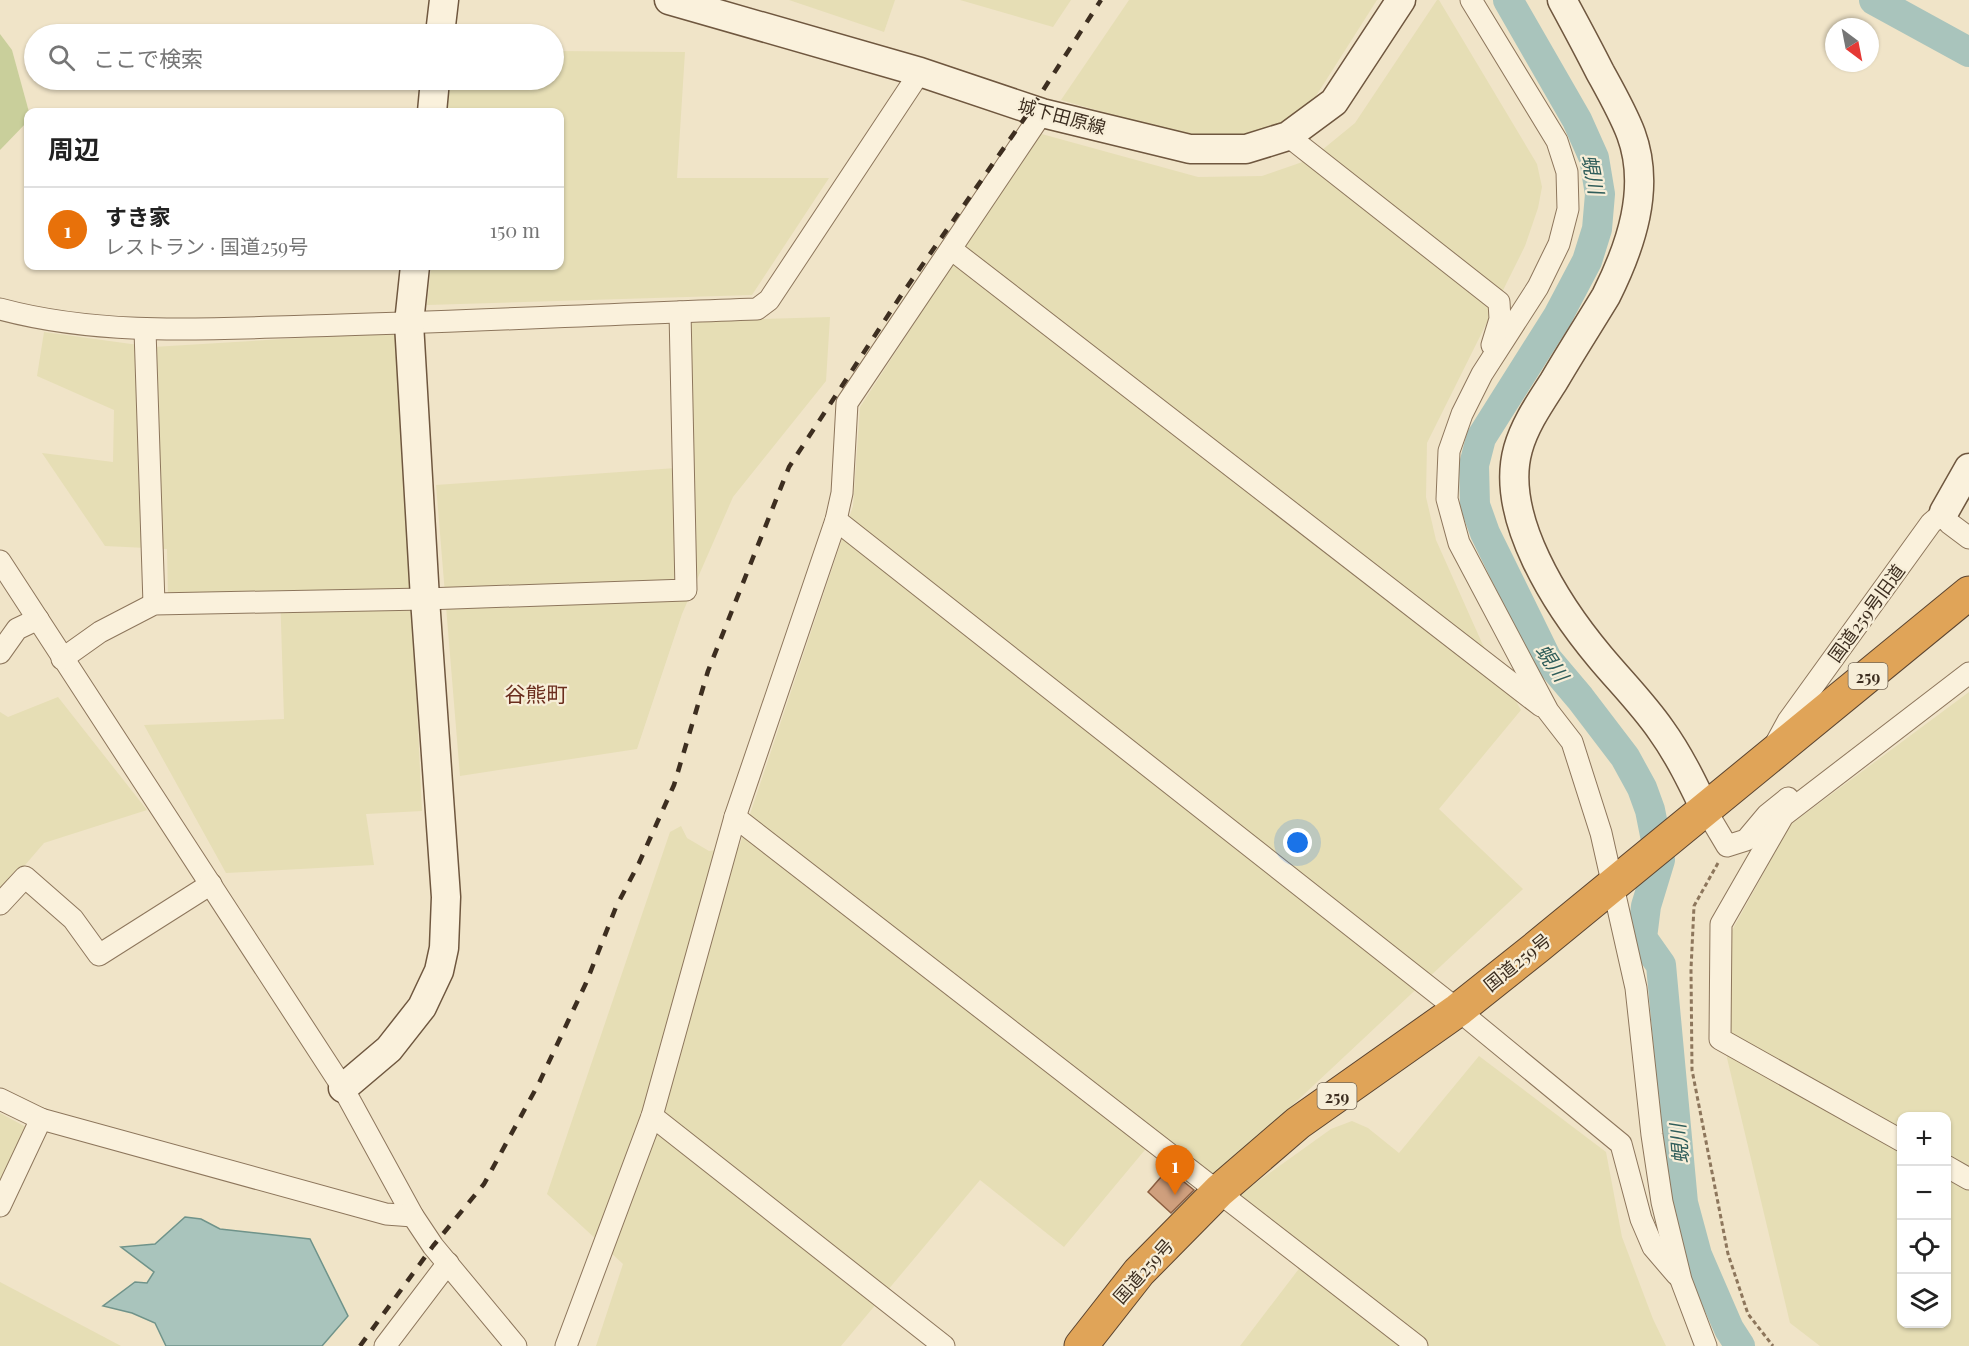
<!DOCTYPE html>
<html lang="ja">
<head>
<meta charset="utf-8">
<style>
  body { margin:0; font-family:"Playfair Display","Noto Sans JP",serif; background:#f6f6f6; color:#222 }
  .controls { position:absolute; right:18px; bottom:18px; display:grid; overflow:hidden; border-radius:12px; box-shadow:0 2px 4px #0004 }
  .controls button { width:54px; height:54px; display:grid; place-items:center; padding:0; border:0; border-bottom:2px solid #e0e0e0; background:#fff; color:#222; font:30px sans-serif }
  .compass { position:absolute; left:1825px; top:18px; width:54px; height:54px; border-radius:50%; background:#fff; box-shadow:0 2px 4px #0004; rotate:148deg }
  .you { position:absolute; left:1298px; top:843px; width:21px; height:21px; margin:-15px; border:4px solid #fff; border-radius:50%; background:#1a73e8; box-shadow:0 0 0 9px #1a73e833 }
  .badge { display:grid; place-items:center; width:39px; height:39px; border-radius:50%; background:#111827; color:#fff; font-size:20px; font-weight:700 }
  .pin { position:absolute; translate:-50% -50px; filter:drop-shadow(0 2px 3px #0008) }
  .pin::after { content:''; position:absolute; top:32px; width:21px; height:18px; background:inherit; clip-path:polygon(0 0,100% 0,50% 100%) }
  .list { margin:0; padding:0; list-style:none }
  h2 { display:flex; justify-content:space-between; align-items:center; height:78px; margin:0; padding:0 24px; font-size:26px }
  h2 small { font-size:20px; font-weight:400; color:#767676 }
  .list li { display:grid; grid-template-columns:39px 1fr auto; gap:18px; align-items:center; box-sizing:border-box; height:84px; padding:0 24px; border-top:2px solid #e0e0e0 }
  .list b { display:block; font-size:22px; white-space:nowrap }
  .list p { margin:0; font-size:20px; white-space:nowrap; color:#767676 }
  .list em { font-size:20px; font-style:normal; color:#767676 }
  .icon { flex:none; width:33px; height:33px; fill:none; stroke:currentColor; stroke-width:2; stroke-linecap:round; stroke-linejoin:round }
  .map { position:relative; flex:none; width:1969px; height:1346px; overflow:hidden }
  .search { position:absolute; background:#fff; box-shadow:0 2px 4px #0004; left:24px; top:24px; width:540px; height:66px; display:flex; align-items:center; gap:15px; box-sizing:border-box; padding:0 21px; border-radius:33px; color:#767676; font-size:22px }
  .panel { position:absolute; background:#fff; box-shadow:0 2px 4px #0004; left:24px; top:108px; width:540px; height:162px; border-radius:12px }
  .map>svg:first-child { display:block }
  .farmland { fill:#e6deb5; fill-rule:evenodd }
  .green { fill:#c9cf9b }
  .water { fill:#a9c4bc; stroke:#6f938a; stroke-width:1.5 }
  .lines { fill:none; stroke-linecap:round; stroke-linejoin:round }
  .river { stroke:#a9c4bc; stroke-width:30 }
  .building { fill:#cf9f7d; stroke:#8d5f41; stroke-width:1.5 }
  .street-casing { stroke:#8d765c; stroke-width:23 }
  .secondary-casing { stroke:#6f573f; stroke-width:31 }
  .highway-casing { stroke:#5b4430; stroke-width:35 }
  .path { stroke:#8d765c; stroke-width:3; stroke-dasharray:4.5 3; stroke-linecap:butt }
  .street { stroke:#faf1dc; stroke-width:21 }
  .secondary { stroke:#faf1dc; stroke-width:28 }
  .highway { stroke:#e0a458; stroke-width:33 }
  .rail { stroke:#3d2e20; stroke-width:4.5; stroke-dasharray:10 10; stroke-linecap:butt }
  .labels { text-anchor:middle; dominant-baseline:central; stroke-width:4.5; stroke-linejoin:round; paint-order:stroke }
  .shield { fill:#f7eed8; stroke:#756857; stroke-width:1.5 }
  .shield-label { font-size:16px; font-weight:bold; fill:#3d2e20 }
  .street-label { font-size:18px; fill:#3d2e20; stroke:#f7eed8 }
  .water-label { font-size:20px; font-style:italic; fill:#2f5d5a; stroke:#f7eed8 }
  .quarter-label { font-size:21px; fill:#6b2e1e; stroke:#f7eed8 }
</style>
</head>
<body>
<div class="map">
<svg width="1969" height="1346" viewBox="0 0 1969 1346">
  <rect width="100%" height="100%" fill="#f0e4c8"/>
  <g class="farmland">
    <polygon points="789,0 895,0 884,32"/>
    <polygon points="960,0 1071,0 1053,27"/>
    <polygon points="1129,0 1377,0 1316,96 1278,126 1241,138 1187,136 1061,100"/>
    <polygon points="1437,0 1439,0 1537,164 1542,187 1538,208 1525,246 1427,443 1426,497 1436,540 1482,643 1521,710 1439,809 1523,889 1216,1177 1159,1133 1064,1247 980,1180 841,1346 596,1346 623,1264 547,1194 670,832 681,826 687,838 709,851 739,847 853,506 860,407 1038,133 1198,177 1262,176 1311,159 1355,123"/>
    <polygon points="554,51 685,52 677,178 829,178 752,295 427,305 431,266 560,266 560,112 446,112 449,80 554,80"/>
    <polygon points="830,317 826,381 733,497 682,614 637,749 460,776 436,485 690,467 688,321"/>
    <polygon points="44,332 153,347 399,332 422,811 366,814 374,865 226,873 144,725 284,719 280,591 168,596 167,549 105,546 42,453 113,462 114,410 37,376"/>
    <path d="M1969,692V1346H1820L1790,1323L1727,1058L1729,936L1790,825ZM1902,1116H1946V1324H1902Z"/>
    <polygon points="58,697 147,810 44,843 0,894 0,712 8,717"/>
    <polygon points="1479,1056 1606,1152 1622,1237 1653,1319 1666,1346 1240,1346 1311,1253 1239,1195 1331,1129 1352,1121 1368,1128 1399,1153"/>
    <polygon points="0,1113 26,1127 0,1181"/>
    <polygon points="0,1282 121,1346 0,1346"/>
  </g>
  <polygon class="green" points="0,34 12,50 29,112 28,121 0,150"/>
  <polygon class="water" points="185,1217 201,1219 220,1229 310,1239 348,1316 322,1346 166,1346 155,1323 132,1313 103,1306 135,1282 147,1283 154,1272 121,1247 155,1244"/>
  <g class="lines">
    <g class="river">
      <polyline points="1508,0 1577,120 1594,158 1600,194 1597,229 1587,261 1558,316 1481,438 1474,465 1475,505 1485,533 1547,659 1580,698 1625,757 1642,788 1650,810 1660,860 1646,906 1642,938 1661,965 1683,1203 1697,1255 1729,1329 1740,1346"/>
      <polyline points="1874,0 1969,52"/>
    </g>
  </g>
  <polygon class="building" points="1168,1169 1194,1190 1171,1213 1148,1192"/>
  <g class="lines">
    <defs>
      <g id="street">
        <polyline points="1471,0 1557,141 1567,172 1568,209 1559,244 1538,287 1482,374 1462,414 1449,451 1447,499 1459,543 1548,711 1572,742 1601,833 1636,988 1652,1135 1662,1202 1681,1280 1706,1346"/>
        <polyline points="1288,136 1499,302 1500,319 1492,345"/>
        <polyline points="951,249 1541,706"/>
        <path d="M0,309C100,336 205,329 308,326C458,322 607,314 757,309L769,300L920,72"/>
        <polyline points="145,330 154,604"/>
        <polyline points="836,520 1458,1010 1621,1144 1641,1219 1653,1247 1677,1275"/>
        <polyline points="0,561 343,1088 413,1216 433,1246 516,1346"/>
        <polyline points="0,653 17,629 38,619"/>
        <polyline points="62,659 100,632 154,604 425,599 686,590 680,312"/>
        <polyline points="1776,743 1788,721 1931,523 1944,512 1949,523 1969,538"/>
        <polyline points="1705,809 1727,846 1746,840 1767,815 1788,798"/>
        <polyline points="735,817 1417,1346"/>
        <polyline points="0,904 25,877 73,919 99,955 211,884"/>
        <polyline points="0,1099 41,1119 386,1214 413,1216"/>
        <polyline points="652,1116 944,1346"/>
        <polyline points="1902,1141 1720,1039 1721,924 1783,816 1969,673"/>
        <polyline points="1946,1166 1969,1179"/>
        <polyline points="0,1206 41,1119"/>
        <polyline points="385,1346 448,1263"/>
        <polyline points="566,1346 652,1116 735,817 836,520 842,493 847,403 1042,113"/>
      </g>
      <g id="secondary">
        <polyline points="669,0 920,72 1042,113 1190,149 1246,149 1288,136 1334,102 1401,0"/>
        <path d="M1562,0C1575,24 1588,48 1600,72C1611,92 1623,113 1631,134C1651,188 1631,246 1606,296C1589,324 1571,352 1554,381C1540,403 1525,424 1518,449C1499,517 1558,607 1600,657C1620,681 1643,704 1661,730C1679,755 1692,782 1705,809"/>
        <polyline points="440,34 444,0"/>
        <polyline points="432,112 435,80"/>
        <polyline points="1944,512 1969,468"/>
        <polyline points="343,1088 389,1049 422,1007 439,971 444,948 446,897 425,599 409,323 415,266"/>
      </g>
      <polyline id="highway" points="1081,1346 1139,1272 1219,1191 1298,1123 1458,1010 1537,947 1969,593"/>
    </defs>
    <use href="#street" class="street-casing"/>
    <use href="#secondary" class="secondary-casing"/>
    <use href="#highway" class="highway-casing"/>
    <polyline class="path" points="1718,863 1694,906 1691,969 1692,1070 1728,1254 1748,1314 1773,1346"/>
    <use href="#street" class="street"/>
    <use href="#secondary" class="secondary"/>
    <use href="#highway" class="highway"/>
    <polyline class="rail" points="360,1346 433,1246 484,1184 539,1083 586,983 616,907 639,863 674,785 708,671 789,467 900,297 1031,109 1101,0"/>
  </g>
  <g class="labels">
    <g class="shield">
      <rect x="1848.5" y="663" width="39" height="26" rx="4.5"/>
      <rect x="1317.5" y="1083" width="39" height="26" rx="4.5"/>
    </g>
    <g class="shield-label">
      <text x="1868" y="676">259</text>
      <text x="1337" y="1096">259</text>
    </g>
    <g class="street-label">
      <text transform="translate(1062 116) rotate(15)">城下田原線</text>
      <text transform="translate(1866 613) rotate(-54)">国道259号旧道</text>
      <text transform="translate(1517 962) rotate(-39)">国道259号</text>
      <text transform="translate(1143 1271) rotate(-48)">国道259号</text>
    </g>
    <g class="water-label">
      <text transform="translate(1594 174) rotate(79)">蜆川</text>
      <text transform="translate(1553 662) rotate(56)">蜆川</text>
      <text transform="translate(1678 1144) rotate(-95)">蜆川</text>
    </g>
    <g class="quarter-label">
      <text x="536" y="693">谷熊町</text>
    </g>
  </g>
</svg>
<div class="controls">
<button>+</button>
<button>−</button>
<button><svg class="icon" aria-label="locate" viewBox="0 0 24 24"><circle cx="12" cy="12" r="6"/><path d="M12 2v4M12 18v4M2 12h4M18 12h4"/></svg></button>
<button><svg class="icon" aria-label="layers" viewBox="0 0 24 24"><path d="M12 4l9 5-9 5-9-5zM3 14l9 5 9-5"/></svg></button>
</div>
<svg class="compass" viewBox="-18 -18 36 36"><path d="M0-13l5 13h-10z" fill="#e53935"/><path d="M0 13l5-13h-10z" fill="#767676"/></svg>
<div class="you"></div>
<div class="pin badge" style="left:1175px;top:1195px;background:#e8710a">1</div>
<div class="search"><svg class="icon" aria-label="search" viewBox="0 0 24 24"><circle cx="10" cy="10" r="6"/><path d="M15 15l6 6"/></svg>ここで検索</div>
<section class="panel">
<h2>周辺<small></small></h2>
<ul class="list">
<li><span class="badge" style="background:#e8710a">1</span><div><b>すき家</b><p>レストラン · 国道259号</p></div><em>150 m</em></li>
</ul>
</section>
</div>
</body>
</html>
